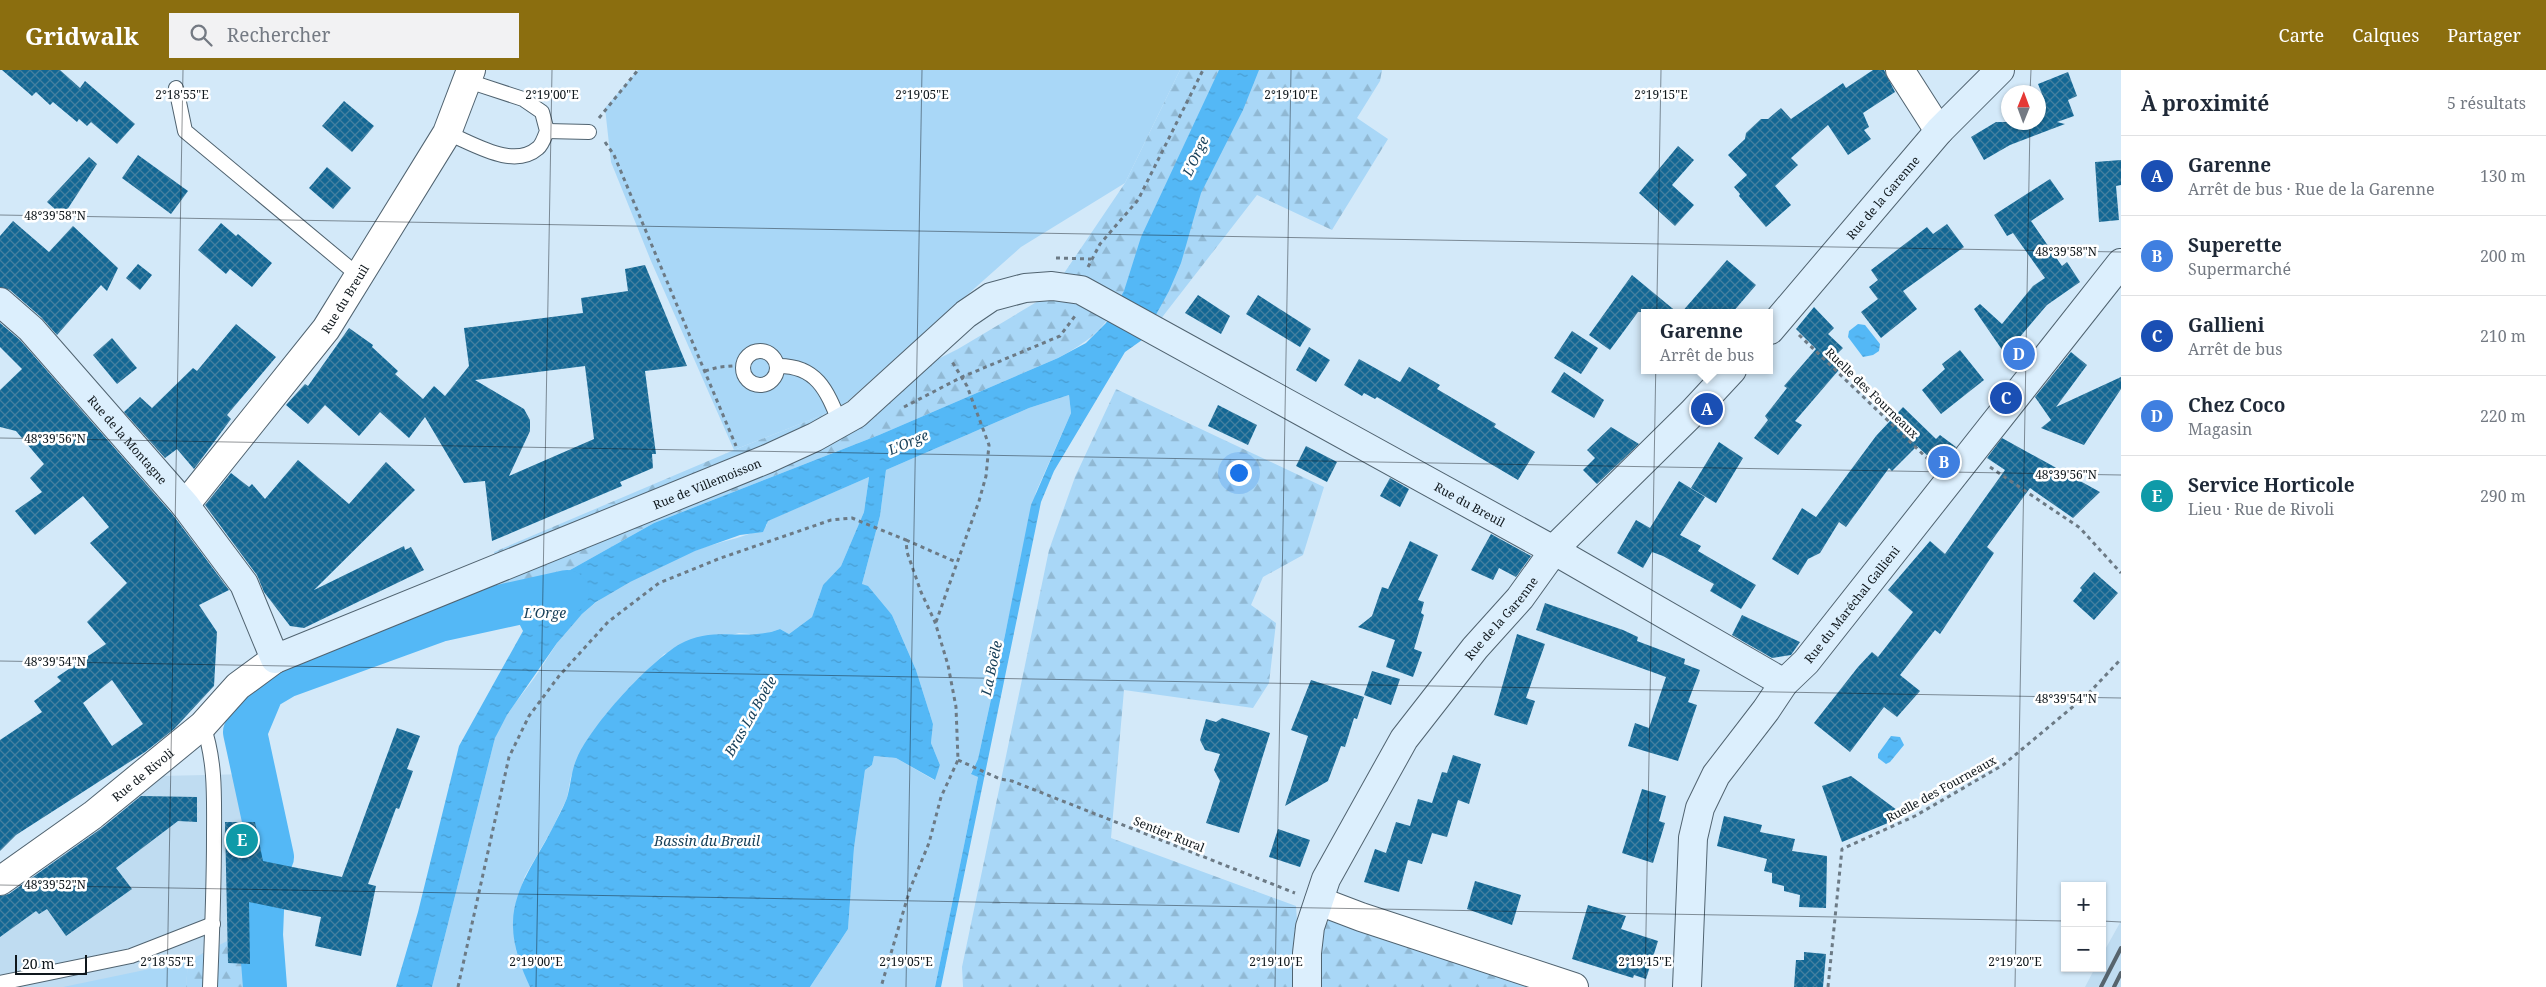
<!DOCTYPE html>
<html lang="fr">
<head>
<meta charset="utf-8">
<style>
  body { margin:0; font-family:"Noto Serif",serif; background:#f2f2f3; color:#1f2937 }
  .controls { position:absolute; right:15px; bottom:15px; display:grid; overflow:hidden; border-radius:0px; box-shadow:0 1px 4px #0004 }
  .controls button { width:45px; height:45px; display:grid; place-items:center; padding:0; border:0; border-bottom:1px solid #e0e1e3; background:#fff; color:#1f2937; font:25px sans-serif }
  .compass { position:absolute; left:2001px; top:15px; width:45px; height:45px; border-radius:50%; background:#fff; box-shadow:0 1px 4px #0004; rotate:1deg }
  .scale { position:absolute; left:15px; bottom:12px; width:72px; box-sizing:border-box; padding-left:5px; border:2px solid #0f171c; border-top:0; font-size:14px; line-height:18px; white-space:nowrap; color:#0f171c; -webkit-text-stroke:4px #fff; paint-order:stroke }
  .you { position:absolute; left:1238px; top:402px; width:18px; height:18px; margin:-12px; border:4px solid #fff; border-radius:50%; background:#1a73e8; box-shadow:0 0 0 8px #1a73e833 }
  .badge { display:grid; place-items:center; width:32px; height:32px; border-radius:50%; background:#8b6e0f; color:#fff; font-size:16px; font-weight:700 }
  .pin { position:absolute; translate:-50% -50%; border:2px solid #fff; box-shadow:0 1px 5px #0006 }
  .popup { position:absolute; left:1641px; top:239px; width:132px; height:65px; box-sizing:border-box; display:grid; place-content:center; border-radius:0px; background:#fff; filter:drop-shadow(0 1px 4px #0005); font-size:16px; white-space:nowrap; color:#747a83 }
  .popup b { font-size:19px; color:#1f2937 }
  .popup::after { content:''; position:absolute; left:50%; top:100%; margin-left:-10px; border:10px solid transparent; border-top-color:#fff }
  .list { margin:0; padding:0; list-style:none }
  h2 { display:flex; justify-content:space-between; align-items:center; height:65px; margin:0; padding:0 20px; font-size:21px }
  h2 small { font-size:16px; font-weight:400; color:#747a83 }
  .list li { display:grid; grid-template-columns:32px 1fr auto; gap:15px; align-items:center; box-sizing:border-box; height:80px; padding:0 20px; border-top:1px solid #e0e1e3 }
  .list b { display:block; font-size:19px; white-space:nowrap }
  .list p { margin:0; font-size:16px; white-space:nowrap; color:#747a83 }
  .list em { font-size:16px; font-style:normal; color:#747a83 }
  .icon { flex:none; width:28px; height:28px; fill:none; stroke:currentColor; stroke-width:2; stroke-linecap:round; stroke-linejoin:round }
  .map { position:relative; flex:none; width:2121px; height:917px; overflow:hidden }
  header { display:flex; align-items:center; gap:30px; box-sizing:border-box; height:70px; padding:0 25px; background:#8b6e0f; color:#fff }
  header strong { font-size:24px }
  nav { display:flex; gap:28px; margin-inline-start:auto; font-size:18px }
  .search { width:350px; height:45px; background:#f2f2f3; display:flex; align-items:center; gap:12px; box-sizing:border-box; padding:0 18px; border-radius:0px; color:#747a83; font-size:19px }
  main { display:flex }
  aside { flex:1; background:#fff }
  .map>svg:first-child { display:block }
  .built { fill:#bfdcf1 }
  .green { fill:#a9d7f7 }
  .forest { fill:url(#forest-firs) }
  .water { fill:url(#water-ripples) }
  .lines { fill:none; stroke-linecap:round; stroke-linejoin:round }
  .river { stroke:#54b8f6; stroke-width:44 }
  .building { fill:url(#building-cross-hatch); fill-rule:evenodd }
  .lane-casing { stroke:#506370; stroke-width:16 }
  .street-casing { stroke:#506370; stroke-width:30 }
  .secondary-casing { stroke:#506370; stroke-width:30 }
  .path { stroke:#6c7a85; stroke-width:3; stroke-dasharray:4 4; stroke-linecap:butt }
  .lane { stroke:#fff; stroke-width:14 }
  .street { stroke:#fff; stroke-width:28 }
  .secondary { stroke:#dceffd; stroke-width:28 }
  .rail { stroke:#57646d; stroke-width:4 }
  .ticks { fill:none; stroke:#0f171c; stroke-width:1; stroke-opacity:0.45 }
  .labels { text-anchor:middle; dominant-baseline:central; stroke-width:5; stroke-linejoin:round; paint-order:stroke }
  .street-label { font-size:12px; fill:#0f171c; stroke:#fff }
  .water-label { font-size:14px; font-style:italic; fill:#153e58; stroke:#fff }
  .ticks-label { font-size:12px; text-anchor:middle; fill:#0f171c; stroke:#fff; stroke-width:5; stroke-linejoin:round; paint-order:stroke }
</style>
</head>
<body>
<header>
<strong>Gridwalk</strong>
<div class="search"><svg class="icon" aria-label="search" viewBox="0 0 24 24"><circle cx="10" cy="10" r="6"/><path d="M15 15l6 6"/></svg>Rechercher</div>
<nav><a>Carte</a><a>Calques</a><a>Partager</a></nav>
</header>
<main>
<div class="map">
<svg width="2121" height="917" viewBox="0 0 2121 917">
  <defs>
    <pattern id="forest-firs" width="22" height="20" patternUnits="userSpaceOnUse" patternTransform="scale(1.25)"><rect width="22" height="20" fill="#a9d7f7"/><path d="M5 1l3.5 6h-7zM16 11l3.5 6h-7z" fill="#90b8d3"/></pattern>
    <pattern id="water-ripples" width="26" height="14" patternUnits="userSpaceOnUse" patternTransform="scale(1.25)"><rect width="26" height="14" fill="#54b8f6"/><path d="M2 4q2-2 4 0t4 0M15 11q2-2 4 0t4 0" fill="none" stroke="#489dd2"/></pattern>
    <pattern id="building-cross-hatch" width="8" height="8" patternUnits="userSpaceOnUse" patternTransform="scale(1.25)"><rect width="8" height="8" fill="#136794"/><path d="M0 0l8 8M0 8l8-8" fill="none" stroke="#4480a0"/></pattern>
  </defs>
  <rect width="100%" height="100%" fill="#d3e9f9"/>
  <g class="built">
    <polygon points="250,704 265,782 256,864 259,917 0,917 0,824 160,706"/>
    <polygon points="2121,851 2121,917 2085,917 2095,898 2102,898 2102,885"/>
  </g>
  <g class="green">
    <polygon points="638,0 1180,0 1125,113 1021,177 840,338 734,380 651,191 611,92 605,38"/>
    <polygon points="1069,325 1071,343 1036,422 978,689 971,703 978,707 935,917 810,917 848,859 854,778 865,700 872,695 874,686 896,688 934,710 940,695 931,673 933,654 916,600 892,545 862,514 880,446 886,400 1029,338"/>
    <path d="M869,407L864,442L841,496L823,515L812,547L789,564L780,559L762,565L739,563L664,584L615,635L571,706L567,728L551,761L525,806L517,829L513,860L516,880L530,917H432L495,668C504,645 521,626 535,607C547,590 556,572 570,556C603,520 651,499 697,480C716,472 754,466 767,455V451Z"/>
    <polygon points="188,891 186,917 63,917"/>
  </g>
  <g class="forest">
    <path d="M1180,0H1382L1380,11L1357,48L1388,69L1332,160L1257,125L1153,259L1114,239C1101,263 1082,275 1058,288L879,365L654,453L545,514L504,524L494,482L734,380L840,338L958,279L1050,224L1125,113Z"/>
    <polygon points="1116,319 1324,417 1303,485 1263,507 1251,535 1276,553 1269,613 1253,638 1124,620 1111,768 1296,836 1297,851 1321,861 1329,850 1338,849 1560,917 963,917 962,897 1049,480 1075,407"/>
    <polygon points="256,864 259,917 186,917 188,891 231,869"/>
  </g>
  <g class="water">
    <path d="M1219,0H1259L1243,40L1201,123L1181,193L1169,221L1142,270L1125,282L1054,401L1041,432L941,917H935L978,707L971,704L978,689L1005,565L1031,435L1071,343L1069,325L1029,338L886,400L880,446L862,514L868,516L892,545L916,600L933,654L931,673L940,695L935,710L896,688L874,686L872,695L865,700L854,778L848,859L810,917H530C521,897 512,874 513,852C514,817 537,789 552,759C557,749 563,738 567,728C571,715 571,701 577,688C592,654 649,592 680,574C713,555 748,572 780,559L789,564L812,547L823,515L841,496L864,442L869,407L768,451L763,462L740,465L695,481L630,512L596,532L582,544L557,573L507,645L495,668L432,917H396L418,842L459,676L523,561L504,524L545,514L654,453L879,365L1058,288L1086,273L1106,253L1124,221L1141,167Z"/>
    <polygon points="1858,254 1865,255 1880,274 1879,281 1873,285 1863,287 1848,267 1849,261"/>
    <polygon points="1891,666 1900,667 1904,675 1890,692 1886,694 1878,688 1878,684"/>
  </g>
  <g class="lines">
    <polyline class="river" points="265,917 261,865 264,791 272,787 245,662 263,619 285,606 439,550 567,522"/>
  </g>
  <g class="building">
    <polygon points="2,0 60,0 80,18 85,11 135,54 117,74 91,52 87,56 79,49 77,52 53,32 50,35 36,22 32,26"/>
    <polygon points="1873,0 1884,0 1895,22 1863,43 1869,57 1864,60 1871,69 1848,85 1828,55 1791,88 1798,95 1775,116 1791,135 1766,157 1739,126 1740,124 1734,117 1747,105 1728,85 1745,69 1746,63 1761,49 1768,49 1781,38 1791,49 1843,13 1846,18"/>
    <polygon points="2068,2 2077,26 2068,30 2074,46 2057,52 2065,54 2010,75 1984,90 1971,67 1996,52 2038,52 2038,31 2044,29 2038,14"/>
    <polygon points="344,31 374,56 352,82 322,56"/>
    <polygon points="1678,76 1694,90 1672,115 1694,135 1675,156 1639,123"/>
    <polygon points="138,85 188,121 171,144 122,108"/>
    <polygon points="89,87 97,94 63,146 47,132"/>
    <polygon points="2121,90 2121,115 2116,116 2119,150 2099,152 2095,92"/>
    <polygon points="327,97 351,118 333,139 309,118"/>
    <polygon points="2050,109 2064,129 2031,151 2062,196 2067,192 2080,212 2047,235 2018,269 2032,281 2016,300 1974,239 1980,234 2002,254 2033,216 2045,208 2013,163 2007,166 1994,145"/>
    <polygon points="13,151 49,182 73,156 118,198 107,221 101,215 57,265 41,247 10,220 0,217 0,166"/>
    <polygon points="221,153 236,166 238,164 272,193 252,217 230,199 226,204 198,180"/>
    <polygon points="1947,154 1964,177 1903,221 1917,239 1881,268 1861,242 1878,229 1869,217 1878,210 1871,200 1927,157 1933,164"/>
    <polygon points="1727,190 1756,215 1732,243 1681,243"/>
    <polygon points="138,194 152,205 140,220 126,208"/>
    <path d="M645,195L687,296L645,301L656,384H652L653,398L620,412L622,416L492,471L485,411L464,413L425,347L409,368L380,342L359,366L325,335L308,354L286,335L305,314L308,316L349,258L373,275L372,277L398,301L395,304L423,329L434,316L445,326L469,296L464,258L583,243L581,228L628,221L625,199ZM585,296L594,369L509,406L530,361V350L524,339L475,310Z"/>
    <polygon points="1632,205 1678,243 1638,242 1610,280 1589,265"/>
    <polygon points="1198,225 1230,246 1221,264 1185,243"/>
    <polygon points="1258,225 1311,259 1300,277 1246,244"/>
    <polygon points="1814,237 1834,258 1828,264 1843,278 1836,285 1844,294 1795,351 1802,355 1778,385 1754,368 1768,350 1765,346 1787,318 1784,316 1816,279 1796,259"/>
    <path d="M0,253L20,270L173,445L229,520L199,535L217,562L214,616L174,659L145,682L16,765L0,781V670L42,642L34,631L61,611L57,607L106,574L87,552L127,513L90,473L109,457L83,426L35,465L15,441L42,422L30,408L44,394L16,361L0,357V320L22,299L0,277ZM112,610L143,654L112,676L83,633Z"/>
    <polygon points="236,254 276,287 227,345 231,349 194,399 177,379 165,388 124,342 140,327 152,338 193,298 197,301"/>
    <polygon points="1572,261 1598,278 1581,304 1554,288"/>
    <polygon points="112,268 137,298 117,314 93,285"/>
    <polygon points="1309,277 1330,290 1316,312 1296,300"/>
    <polygon points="1960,280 1984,310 1941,344 1922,320 1945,299 1942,294"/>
    <polygon points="2071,282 2087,295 2056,337 2121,307 2121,319 2084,375 2041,358 2051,350 2035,327"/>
    <polygon points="1359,289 1400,312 1409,297 1440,315 1437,319 1496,354 1494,357 1535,382 1518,410 1377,327 1375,329 1364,323 1362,326 1344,315"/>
    <polygon points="1564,302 1604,330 1594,348 1551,322"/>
    <polygon points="1218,335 1257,355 1248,375 1208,356"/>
    <polygon points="1903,337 1936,369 1940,365 1956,377 1940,397 1917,376 1892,401 1889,398 1846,457 1839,452 1820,483 1808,489 1798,505 1772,489 1802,438 1816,447 1876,366"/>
    <polygon points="1611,357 1639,374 1597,414 1583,400 1595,388 1587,380"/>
    <polygon points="2002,368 2100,422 2073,448 2030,418 1987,477 1994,483 1940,564 1935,560 1900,605 1920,621 1897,647 1884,637 1850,682 1814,653 1858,597 1872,582 1878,587 1913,542 1888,520 1930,471 1945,484 2005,400 1987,388"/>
    <polygon points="1719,372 1743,388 1716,433 1691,418"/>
    <polygon points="1306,376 1337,392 1327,412 1296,396"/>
    <polygon points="298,390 349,434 386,392 415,420 314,520 404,476 405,480 411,477 424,500 304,558 290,556 264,522 257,505 205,435 231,403 249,417 252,414 265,429"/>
    <polygon points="1390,408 1409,419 1400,437 1380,426"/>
    <polygon points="1679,411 1705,427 1680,465 1701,476 1698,481 1756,515 1741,539 1710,521 1714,514 1663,486 1652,482 1643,498 1617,483 1636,450 1650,458"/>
    <polygon points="1491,464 1531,486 1516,507 1499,498 1493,510 1471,500"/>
    <polygon points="1410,471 1438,485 1418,530 1424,532 1421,543 1424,545 1414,579 1422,582 1413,607 1386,597 1395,570 1358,557 1372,546 1382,517 1388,519"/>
    <polygon points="2094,502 2118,523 2094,550 2073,531 2082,520 2080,518"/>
    <polygon points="1545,533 1623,560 1638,567 1637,571 1685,589 1684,594 1700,600 1688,632 1697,635 1678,691 1628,676 1635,653 1649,658 1666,607 1536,560"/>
    <polygon points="1742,545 1800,572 1791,585 1772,588 1732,565"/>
    <polygon points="1517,564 1545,574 1526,628 1535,631 1527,655 1494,645"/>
    <polygon points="1372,601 1400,609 1391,635 1364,625"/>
    <polygon points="1311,610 1364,627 1357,649 1354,648 1345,677 1341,676 1328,711 1285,736 1308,666 1291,660"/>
    <polygon points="1222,648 1270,663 1239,763 1206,753 1220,711 1214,700 1220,684 1205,680 1200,670 1206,649 1216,652"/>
    <polygon points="397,658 420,666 407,699 413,701 399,739 396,738 368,814 376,816 361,886 315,876 321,847 249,832 250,894 228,893 225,752 255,752 263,791 342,807"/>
    <polygon points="1453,685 1481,694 1469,734 1458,730 1447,767 1432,763 1422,794 1408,790 1399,822 1364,812 1375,779 1386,783 1396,752 1410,756 1418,729 1432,733 1442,702 1447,703"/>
    <polygon points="1851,706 1905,746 1842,772 1822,716"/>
    <polygon points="1642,719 1666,726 1659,751 1665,753 1653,793 1622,783"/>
    <polygon points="141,726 197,727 197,752 178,751 116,798 132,819 66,866 47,839 39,844 36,841 0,867 0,826 9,824 102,758"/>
    <polygon points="1724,746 1762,755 1760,762 1795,769 1792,781 1827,786 1826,838 1799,837 1800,825 1784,821 1784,816 1772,813 1772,803 1764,801 1767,789 1717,776"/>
    <polygon points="1278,759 1310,770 1300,797 1269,787"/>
    <polygon points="1475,811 1521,825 1512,855 1467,839"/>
    <polygon points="1588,835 1626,846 1621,859 1658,871 1646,909 1634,905 1633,908 1572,889"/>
    <polygon points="1804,882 1826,884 1823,917 1794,917 1796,890 1804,890"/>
  </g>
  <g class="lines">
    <defs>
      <g id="lane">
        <polyline points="176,18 185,61 359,206"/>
        <polyline points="547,61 589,62"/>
        <path d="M447,63C473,73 513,100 538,78C542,75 545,66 547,61L542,42L523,29L468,11"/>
        <circle cx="760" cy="298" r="17"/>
        <path d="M777,296C817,295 827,321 840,353"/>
        <path d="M203,655C216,692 214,729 214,768C214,818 212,867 210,917"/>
        <polyline points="0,913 131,886 213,854"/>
      </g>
      <g id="street">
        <polyline points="1900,0 1939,61"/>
        <path id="s1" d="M185,435L326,259L447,63L471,0"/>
        <path id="s2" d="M0,811L93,745L203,655L238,616L275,589"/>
        <polyline points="1319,831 1361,847 1574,917"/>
      </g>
      <g id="secondary">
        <path id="s3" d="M0,232L31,259L185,435L244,514L275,589L767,389L815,367L856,344L966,244L991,227L1025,218L1052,216L1081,220L1555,481L1784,613"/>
        <path id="s4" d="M1770,260L1939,61L2000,0"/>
        <path id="s5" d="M1307,917V883L1310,857L1326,809L1404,669L1475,578L1520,528L1558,475L1692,343L1732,300"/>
        <path id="s6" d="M1687,917L1693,768L1700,738L1716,705L1766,640L1784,613L1806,592L2121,193"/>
      </g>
    </defs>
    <use href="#lane" class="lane-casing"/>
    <use href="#street" class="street-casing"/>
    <use href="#secondary" class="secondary-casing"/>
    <g class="path">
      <polyline points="599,48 638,0"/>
      <polyline points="605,72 614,85 736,376"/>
      <polyline points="1056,188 1091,189"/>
      <polyline points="1088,197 1100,174 1138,130 1203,0"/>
      <polyline points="1799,265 1931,392"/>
      <polyline points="705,301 719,297 743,295"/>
      <polyline points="904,337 962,307 1060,266 1075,246"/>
      <polyline points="1990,397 2080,458 2121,503"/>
      <polyline points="906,470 956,492"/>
      <polyline points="936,552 979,431 986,406 989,375 967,316 951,290"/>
      <polyline points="958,690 1000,709 1012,711 1295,823"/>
      <polyline points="458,917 509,687 529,646 559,606 608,552 659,513 718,489 831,450 852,448 906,470 907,482 921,522 935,552 948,595 956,637 958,690 941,727 929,773 910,819 881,917"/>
      <polyline points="1828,917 1842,779 1915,746 2003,695 2087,625 2121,589"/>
    </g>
    <use href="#lane" class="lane"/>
    <use href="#street" class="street"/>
    <use href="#secondary" class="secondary"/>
    <g class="rail">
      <polyline points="2101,917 2121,878"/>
      <polyline points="2114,917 2121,903"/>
    </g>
  </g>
  <path class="ticks" d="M2030,22L2031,0M0,145L2121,182M0,368L2121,405M0,591L2121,628M0,815L2065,851M2102,851L2121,852M167,917L183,0M536,917L552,0M906,917L922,0M1275,917L1291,0M1645,917L1661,0M2015,917L2030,52"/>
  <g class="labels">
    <g class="street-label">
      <text stroke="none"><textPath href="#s4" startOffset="174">Rue de la Garenne</textPath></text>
      <text stroke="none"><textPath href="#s1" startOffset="261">Rue du Breuil</textPath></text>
      <text transform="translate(1872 323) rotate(44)">Ruelle des Fourneaux</text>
      <text stroke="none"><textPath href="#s3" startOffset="188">Rue de la Montagne</textPath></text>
      <text stroke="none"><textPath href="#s3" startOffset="921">Rue de Villemoisson</textPath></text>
      <text stroke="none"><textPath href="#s3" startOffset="1800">Rue du Breuil</textPath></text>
      <text stroke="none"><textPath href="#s6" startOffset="435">Rue du Maréchal Gallieni</textPath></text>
      <text stroke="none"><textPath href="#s5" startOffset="426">Rue de la Garenne</textPath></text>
      <text stroke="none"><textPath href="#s2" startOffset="178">Rue de Rivoli</textPath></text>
      <text transform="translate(1941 719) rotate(-29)">Ruelle des Fourneaux</text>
      <text transform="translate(1169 764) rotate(22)">Sentier Rural</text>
    </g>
    <g class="water-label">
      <text transform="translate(1195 86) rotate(-65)">L'Orge</text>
      <text transform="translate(908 372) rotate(-23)">L'Orge</text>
      <text x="545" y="542">L'Orge</text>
      <text transform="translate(991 598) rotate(-78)">La Boële</text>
      <text transform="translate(750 646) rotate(-60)">Bras La Boële</text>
      <text x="707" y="770">Bassin du Breuil</text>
    </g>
  </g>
  <g class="ticks-label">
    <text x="182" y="29">2°18'55"E</text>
    <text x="552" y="29">2°19'00"E</text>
    <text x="922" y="29">2°19'05"E</text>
    <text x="1291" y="29">2°19'10"E</text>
    <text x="1661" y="29">2°19'15"E</text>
    <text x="55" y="150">48°39'58"N</text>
    <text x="2066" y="186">48°39'58"N</text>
    <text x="55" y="373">48°39'56"N</text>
    <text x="2066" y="409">48°39'56"N</text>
    <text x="55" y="596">48°39'54"N</text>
    <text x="2066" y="633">48°39'54"N</text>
    <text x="55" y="819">48°39'52"N</text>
    <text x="167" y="896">2°18'55"E</text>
    <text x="536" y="896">2°19'00"E</text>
    <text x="906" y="896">2°19'05"E</text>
    <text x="1276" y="896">2°19'10"E</text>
    <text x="1645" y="896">2°19'15"E</text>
    <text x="2015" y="896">2°19'20"E</text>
  </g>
</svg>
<div class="controls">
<button>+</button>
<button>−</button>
</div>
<svg class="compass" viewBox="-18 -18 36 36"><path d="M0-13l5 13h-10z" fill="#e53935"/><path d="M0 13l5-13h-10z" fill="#747a83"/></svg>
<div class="scale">20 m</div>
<div class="you"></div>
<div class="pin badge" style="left:1707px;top:339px;background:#1a4fb4">A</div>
<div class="popup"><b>Garenne</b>Arrêt de bus</div>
<div class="pin badge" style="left:1944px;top:392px;background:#3f7fe0">B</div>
<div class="pin badge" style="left:2006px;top:328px;background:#1a4fb4">C</div>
<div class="pin badge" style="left:2019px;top:284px;background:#3f7fe0">D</div>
<div class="pin badge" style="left:242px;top:770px;background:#0f9aa8">E</div>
</div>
<aside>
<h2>À proximité<small>5 résultats</small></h2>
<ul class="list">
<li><span class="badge" style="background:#1a4fb4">A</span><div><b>Garenne</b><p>Arrêt de bus · Rue de la Garenne</p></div><em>130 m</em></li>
<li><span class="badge" style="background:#3f7fe0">B</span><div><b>Superette</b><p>Supermarché</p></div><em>200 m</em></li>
<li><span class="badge" style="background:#1a4fb4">C</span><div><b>Gallieni</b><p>Arrêt de bus</p></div><em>210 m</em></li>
<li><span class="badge" style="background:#3f7fe0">D</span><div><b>Chez Coco</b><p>Magasin</p></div><em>220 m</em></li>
<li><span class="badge" style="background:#0f9aa8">E</span><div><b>Service Horticole</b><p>Lieu · Rue de Rivoli</p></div><em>290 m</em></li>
</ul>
</aside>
</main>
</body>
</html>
